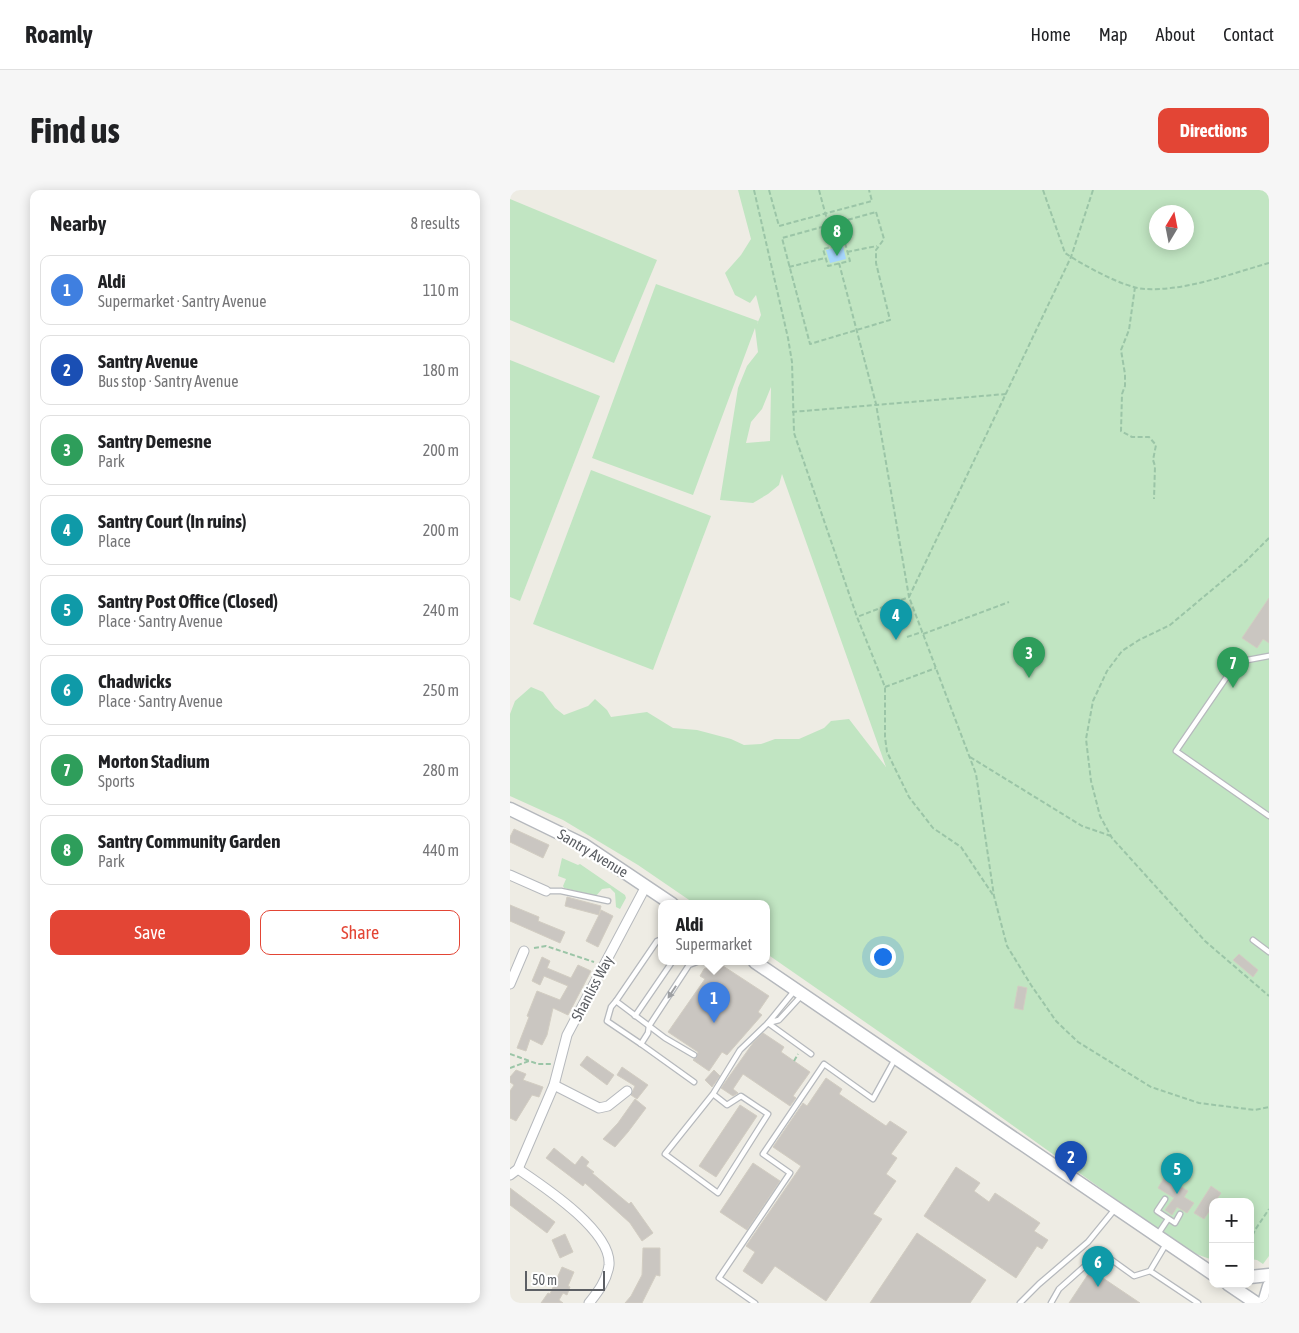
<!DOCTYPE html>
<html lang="en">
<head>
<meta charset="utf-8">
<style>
  body { margin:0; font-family:"Asap Condensed",sans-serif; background:#f6f6f6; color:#202124 }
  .controls { position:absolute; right:15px; bottom:15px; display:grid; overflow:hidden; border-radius:10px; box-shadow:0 2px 12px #0003 }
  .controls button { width:45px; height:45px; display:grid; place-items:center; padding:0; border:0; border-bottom:1px solid #e0e0e0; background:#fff; color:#202124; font:25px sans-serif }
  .compass { position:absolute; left:639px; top:15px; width:45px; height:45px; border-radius:50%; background:#fff; box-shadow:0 2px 12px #0003; rotate:10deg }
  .scale { position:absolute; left:15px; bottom:12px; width:80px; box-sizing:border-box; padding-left:5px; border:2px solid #5c5f64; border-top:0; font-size:14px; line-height:18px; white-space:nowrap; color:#5c5f64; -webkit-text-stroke:4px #fff; paint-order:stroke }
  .you { position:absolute; left:372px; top:766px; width:18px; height:18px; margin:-12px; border:4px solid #fff; border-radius:50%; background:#1a73e8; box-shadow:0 0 0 8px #1a73e833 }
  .badge { display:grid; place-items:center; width:32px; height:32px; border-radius:50%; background:#e34535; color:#fff; font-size:16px; font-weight:700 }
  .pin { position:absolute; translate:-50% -41px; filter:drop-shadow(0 1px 2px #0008) }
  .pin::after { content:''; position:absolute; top:26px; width:18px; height:15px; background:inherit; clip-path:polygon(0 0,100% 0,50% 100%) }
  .popup { position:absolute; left:148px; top:710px; width:112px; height:65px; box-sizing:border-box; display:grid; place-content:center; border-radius:10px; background:#fff; filter:drop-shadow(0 1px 4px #0005); font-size:16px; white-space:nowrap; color:#757577 }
  .popup b { font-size:19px; color:#202124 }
  .popup::after { content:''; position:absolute; left:50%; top:100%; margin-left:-10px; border:10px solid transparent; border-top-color:#fff }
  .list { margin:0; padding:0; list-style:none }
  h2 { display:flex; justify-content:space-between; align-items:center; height:65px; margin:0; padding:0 20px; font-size:21px }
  h2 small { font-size:16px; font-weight:400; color:#757577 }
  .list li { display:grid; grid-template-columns:32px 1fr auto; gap:15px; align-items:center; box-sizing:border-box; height:70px; margin:0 10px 10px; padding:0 10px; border:1px solid #e0e0e0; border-radius:10px }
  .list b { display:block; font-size:19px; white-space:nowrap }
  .list p { margin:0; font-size:16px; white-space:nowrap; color:#757577 }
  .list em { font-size:16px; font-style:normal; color:#757577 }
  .actions { display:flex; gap:10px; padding:15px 20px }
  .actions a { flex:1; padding:11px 0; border:1px solid #e34535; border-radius:10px; text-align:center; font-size:18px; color:#e34535 }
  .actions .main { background:#e34535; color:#fff }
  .map { position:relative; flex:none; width:759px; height:1113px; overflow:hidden; border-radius:10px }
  header { display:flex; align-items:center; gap:30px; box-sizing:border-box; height:70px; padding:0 25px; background:#fff; border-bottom:1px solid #e0e0e0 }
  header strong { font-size:24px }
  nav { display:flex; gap:28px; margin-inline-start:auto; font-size:18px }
  .intro { display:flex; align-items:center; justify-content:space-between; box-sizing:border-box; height:120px; padding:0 30px }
  h1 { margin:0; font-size:35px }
  .button { padding:12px 22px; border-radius:10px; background:#e34535; color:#fff; font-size:18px; font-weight:700 }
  main { display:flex; gap:30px; padding:0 30px }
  aside { flex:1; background:#fff; border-radius:10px; box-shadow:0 2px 12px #0003 }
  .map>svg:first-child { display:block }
  .green { fill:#c1e5c2; fill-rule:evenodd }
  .water { fill:#a6d5fc }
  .building { fill:#cac6c1; stroke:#d2cdc2 }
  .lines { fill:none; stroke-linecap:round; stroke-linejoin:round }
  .service-casing { stroke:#b6b9bd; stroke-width:7 }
  .minor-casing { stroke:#b6b9bd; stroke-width:11 }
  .secondary-casing { stroke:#b5b8bd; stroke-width:15 }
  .path { stroke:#9bc5a7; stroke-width:2; stroke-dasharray:5 2.5; stroke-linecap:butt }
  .service { stroke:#fff; stroke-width:4.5 }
  .minor { stroke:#fff; stroke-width:9 }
  .secondary { stroke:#fff; stroke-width:12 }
  .oneway { fill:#9d9fa2 }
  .labels { text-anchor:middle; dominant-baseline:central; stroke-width:4.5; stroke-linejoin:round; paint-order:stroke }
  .street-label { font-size:15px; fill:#5c5f64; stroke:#fff }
</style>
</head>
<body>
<header>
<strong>Roamly</strong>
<nav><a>Home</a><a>Map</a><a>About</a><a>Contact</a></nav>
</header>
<div class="intro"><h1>Find us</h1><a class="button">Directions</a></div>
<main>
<aside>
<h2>Nearby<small>8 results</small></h2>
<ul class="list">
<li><span class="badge" style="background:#3f7fe0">1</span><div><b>Aldi</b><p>Supermarket · Santry Avenue</p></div><em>110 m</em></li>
<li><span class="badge" style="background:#1a4fb4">2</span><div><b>Santry Avenue</b><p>Bus stop · Santry Avenue</p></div><em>180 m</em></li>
<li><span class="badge" style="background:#2e9e5b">3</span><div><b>Santry Demesne</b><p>Park</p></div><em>200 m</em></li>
<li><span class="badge" style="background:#0f9aa8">4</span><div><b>Santry Court (In ruins)</b><p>Place</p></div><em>200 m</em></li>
<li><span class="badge" style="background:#0f9aa8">5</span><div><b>Santry Post Office (Closed)</b><p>Place · Santry Avenue</p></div><em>240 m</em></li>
<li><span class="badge" style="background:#0f9aa8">6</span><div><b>Chadwicks</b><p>Place · Santry Avenue</p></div><em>250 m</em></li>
<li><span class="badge" style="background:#2e9e5b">7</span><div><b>Morton Stadium</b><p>Sports</p></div><em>280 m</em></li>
<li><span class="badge" style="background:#2e9e5b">8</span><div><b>Santry Community Garden</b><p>Park</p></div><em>440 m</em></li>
</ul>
<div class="actions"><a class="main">Save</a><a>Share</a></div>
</aside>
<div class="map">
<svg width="759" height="1113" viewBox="0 0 759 1113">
  <rect width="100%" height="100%" fill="#eeece4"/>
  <g class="green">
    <path d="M228,0H759V1066L753,1074L747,1070L740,1069V1012H703V1070L686,1064L635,1030L456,902L257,764L256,714H185L128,675L53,630L0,606V524L5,511L21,497L33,502L45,518L54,525L78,516L85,509L97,520L101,527L137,522L163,538L187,540L221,549L234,555L251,554L265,549H289L314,538L321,531L339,529L376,577L272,284L269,295L258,304L243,313L210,310L228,198L237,176L248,162L245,138L183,305L82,268L146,94L248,131L247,134L251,125L246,105L240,113L225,105L215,83L231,65L241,49ZM646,22H676V52H646ZM261,197L260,251L236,253L241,232L252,219Z"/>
    <polygon points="0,9 147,70 104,173 0,130"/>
    <polygon points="0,170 90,206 10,411 0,407"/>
    <polygon points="81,280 201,326 143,480 23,434"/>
    <polygon points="52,668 68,675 70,674 115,705 116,708 110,719 106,717 105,703 100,698 92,699 86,706 54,698 53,696 56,689 48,686"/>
  </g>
  <polygon class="water" points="333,56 336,69 320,73 316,60"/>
  <g class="building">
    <polygon points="759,408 759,453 753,449 747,458 732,448"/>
    <polygon points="4,639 39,655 33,668 0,652 0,647"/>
    <polygon points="57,707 91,716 89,725 91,720 103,726 88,757 76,751 89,725 55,716"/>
    <polygon points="0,715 29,727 28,731 55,742 50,753 0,731"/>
    <polygon points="729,764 748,780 743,787 723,770"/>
    <polygon points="32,767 40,771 37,778 61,788 68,775 81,781 58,825 43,818 37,845 32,855 20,849 16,861 7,858 19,827 17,826 27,801 50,810 58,796 34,786 30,795 22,791"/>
    <polygon points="207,772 259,806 248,822 252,825 217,865 212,862 199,881 183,870 187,867 188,862 158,842 195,789 190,786 194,779"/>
    <polygon points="508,796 517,798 513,820 504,818"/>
    <polygon points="253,843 274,857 271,862 300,882 283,906 286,908 280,916 233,884 223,899 228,903 223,906 211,898 243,853"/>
    <polygon points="77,866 104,885 97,895 70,875"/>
    <polygon points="112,877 138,895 127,909 121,905 125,896 107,885"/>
    <polygon points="6,880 16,884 13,890 33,897 29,907 22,905 6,931 0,928 0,901 4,895 0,892 0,887"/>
    <polygon points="204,880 210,886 202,897 195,890"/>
    <polygon points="316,888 332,899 329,904 376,936 380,931 397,942 381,964 387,968 376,984 386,991 363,1024 372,1029 316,1111 265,1076 252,1094 233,1081 245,1062 236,1056 291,976 263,957 293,913 297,916"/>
    <polygon points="125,909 136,918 118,942 105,957 93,949 108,933"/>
    <polygon points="230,915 247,926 206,987 189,976"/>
    <polygon points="44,958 65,975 72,966 79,972 76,976 84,982 82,983 119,1014 121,1012 143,1043 132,1051 120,1033 99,1014 75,993 73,996 36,968"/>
    <polygon points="243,973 270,991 237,1040 210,1022"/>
    <polygon points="446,977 470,993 464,1001 479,1012 485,1003 530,1033 524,1041 538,1050 532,1059 527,1056 506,1088 414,1026"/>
    <polygon points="655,986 678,1001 674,1007 684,1013 677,1023 667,1017 662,1025 655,1020 664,1008 648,998"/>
    <polygon points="701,996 711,1003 705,1012 703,1012 703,1016 694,1029 684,1023"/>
    <polygon points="0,998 45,1032 37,1043 0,1015"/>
    <polygon points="407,1043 476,1090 460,1113 360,1113"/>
    <polygon points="55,1044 63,1062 50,1068 42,1050"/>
    <polygon points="133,1058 150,1058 150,1086 146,1085 132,1113 115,1113 121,1106 132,1085"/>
    <polygon points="52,1077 64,1082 58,1096 60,1097 57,1105 53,1103 49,1110 53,1113 31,1113 38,1103 40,1104"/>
    <polygon points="581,1080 630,1113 559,1113"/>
  </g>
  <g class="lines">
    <defs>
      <g id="service">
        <polyline points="759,466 727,472 666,561 759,626"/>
        <polyline points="36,701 51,701 98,711"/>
        <polyline points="743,750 759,762"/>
        <polyline points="285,800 258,833 269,830 292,805"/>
        <polyline points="106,811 147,751 152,749"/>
        <polyline points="125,826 162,772"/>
        <polyline points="131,854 97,831 101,817 106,811 155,848 184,865"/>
        <polyline points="184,892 131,854 138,843 139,836 179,775 187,772"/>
        <polyline points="203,904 217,915 231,906 258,924 208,1003 155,964 203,904 230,860 258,833 301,864"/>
        <polyline points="655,1009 647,1021 665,1033 670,1024"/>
        <polyline points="648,1044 658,1029"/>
        <polyline points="640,1081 688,1113"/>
        <polyline points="245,1113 209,1088 280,983 253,964 314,874 363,909 385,869"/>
        <polyline points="510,1113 529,1094 578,1052 605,1019"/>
        <polyline points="541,1113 549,1099 586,1066 595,1065 624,1086 640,1081 656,1054"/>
      </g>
      <g id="minor">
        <polyline points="0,685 36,701"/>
        <polyline points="0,794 14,761"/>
        <polyline points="44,895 89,918 98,916 117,901"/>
        <path d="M8,979C33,996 102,1041 99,1075C97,1090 88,1102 79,1113"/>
        <polyline points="0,985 8,979 44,895 57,845 136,696"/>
      </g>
      <g id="secondary">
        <polyline points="0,619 74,655 162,714"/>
        <polyline points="245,772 703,1084"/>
        <polyline points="740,1087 759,1085"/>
        <polyline points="718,1094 746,1113"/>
        <polyline points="754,1113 759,1096"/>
      </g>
    </defs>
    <use href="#service" class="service-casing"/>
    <use href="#minor" class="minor-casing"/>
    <use href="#secondary" class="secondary-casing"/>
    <g class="path">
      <polyline points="244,0 278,148 282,172 284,243 347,427 375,497 375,547 377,562 399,607 423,638 451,657 483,705"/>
      <polyline points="259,0 269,36 362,11 359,0"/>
      <polyline points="309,0 324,56"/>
      <path d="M533,0L555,63C573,75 614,98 635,99C676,101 720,84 759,73"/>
      <polyline points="583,0 561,67 399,407 466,584 484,706 497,756 521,795 546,831 568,852 641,897 689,913 745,920 759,917"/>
      <polygon points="366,22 374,49 366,60 366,73 380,130 300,154 272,48"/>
      <polygon points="335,53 340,71 318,76 313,59"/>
      <polyline points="337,62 367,56"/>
      <polyline points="329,73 366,214 399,407 347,427"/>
      <polyline points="279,77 315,68"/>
      <polyline points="625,97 619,140 611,160 615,184 615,196 612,204 611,241 622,247 639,247 646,255 643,270 645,276 644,309"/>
      <polyline points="282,222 496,204"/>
      <polyline points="759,348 734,373 660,435 629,450 612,461 597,481 583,511 576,549 581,591 590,626 602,648 695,751 759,806"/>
      <polyline points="413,444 499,412"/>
      <polyline points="397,447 412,442"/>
      <polyline points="375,497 426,478"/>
      <polyline points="460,567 572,636 601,646"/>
      <polyline points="24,758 36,756 84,772"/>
      <polyline points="0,864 28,874 41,874"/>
      <polyline points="284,871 288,864"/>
      <polyline points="0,878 19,871"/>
      <polyline points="741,1075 740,1051 745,1040 759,1019"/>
    </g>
    <use href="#service" class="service"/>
    <use href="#minor" class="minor"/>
    <use href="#secondary" class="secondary"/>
  </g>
  <defs><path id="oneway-solid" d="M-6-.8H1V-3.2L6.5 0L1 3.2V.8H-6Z" transform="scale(1.25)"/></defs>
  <use class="oneway" href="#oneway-solid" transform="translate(162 802) rotate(123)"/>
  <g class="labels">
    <g class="street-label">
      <text transform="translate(83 663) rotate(31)">Santry Avenue</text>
      <text transform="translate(82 798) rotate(-62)">Shanliss Way</text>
    </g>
  </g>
</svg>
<div class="controls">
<button>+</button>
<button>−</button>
</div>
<svg class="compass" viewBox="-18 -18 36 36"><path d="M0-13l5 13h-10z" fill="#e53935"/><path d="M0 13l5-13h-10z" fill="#757577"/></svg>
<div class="scale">50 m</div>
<div class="you"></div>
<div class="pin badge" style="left:204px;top:833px;background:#3f7fe0">1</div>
<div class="popup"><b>Aldi</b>Supermarket</div>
<div class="pin badge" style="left:561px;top:992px;background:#1a4fb4">2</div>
<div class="pin badge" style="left:519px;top:488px;background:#2e9e5b">3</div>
<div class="pin badge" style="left:386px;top:450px;background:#0f9aa8">4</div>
<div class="pin badge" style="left:667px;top:1004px;background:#0f9aa8">5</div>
<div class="pin badge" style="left:588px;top:1097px;background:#0f9aa8">6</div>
<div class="pin badge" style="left:723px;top:498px;background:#2e9e5b">7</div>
<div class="pin badge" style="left:327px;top:66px;background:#2e9e5b">8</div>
</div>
</main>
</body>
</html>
